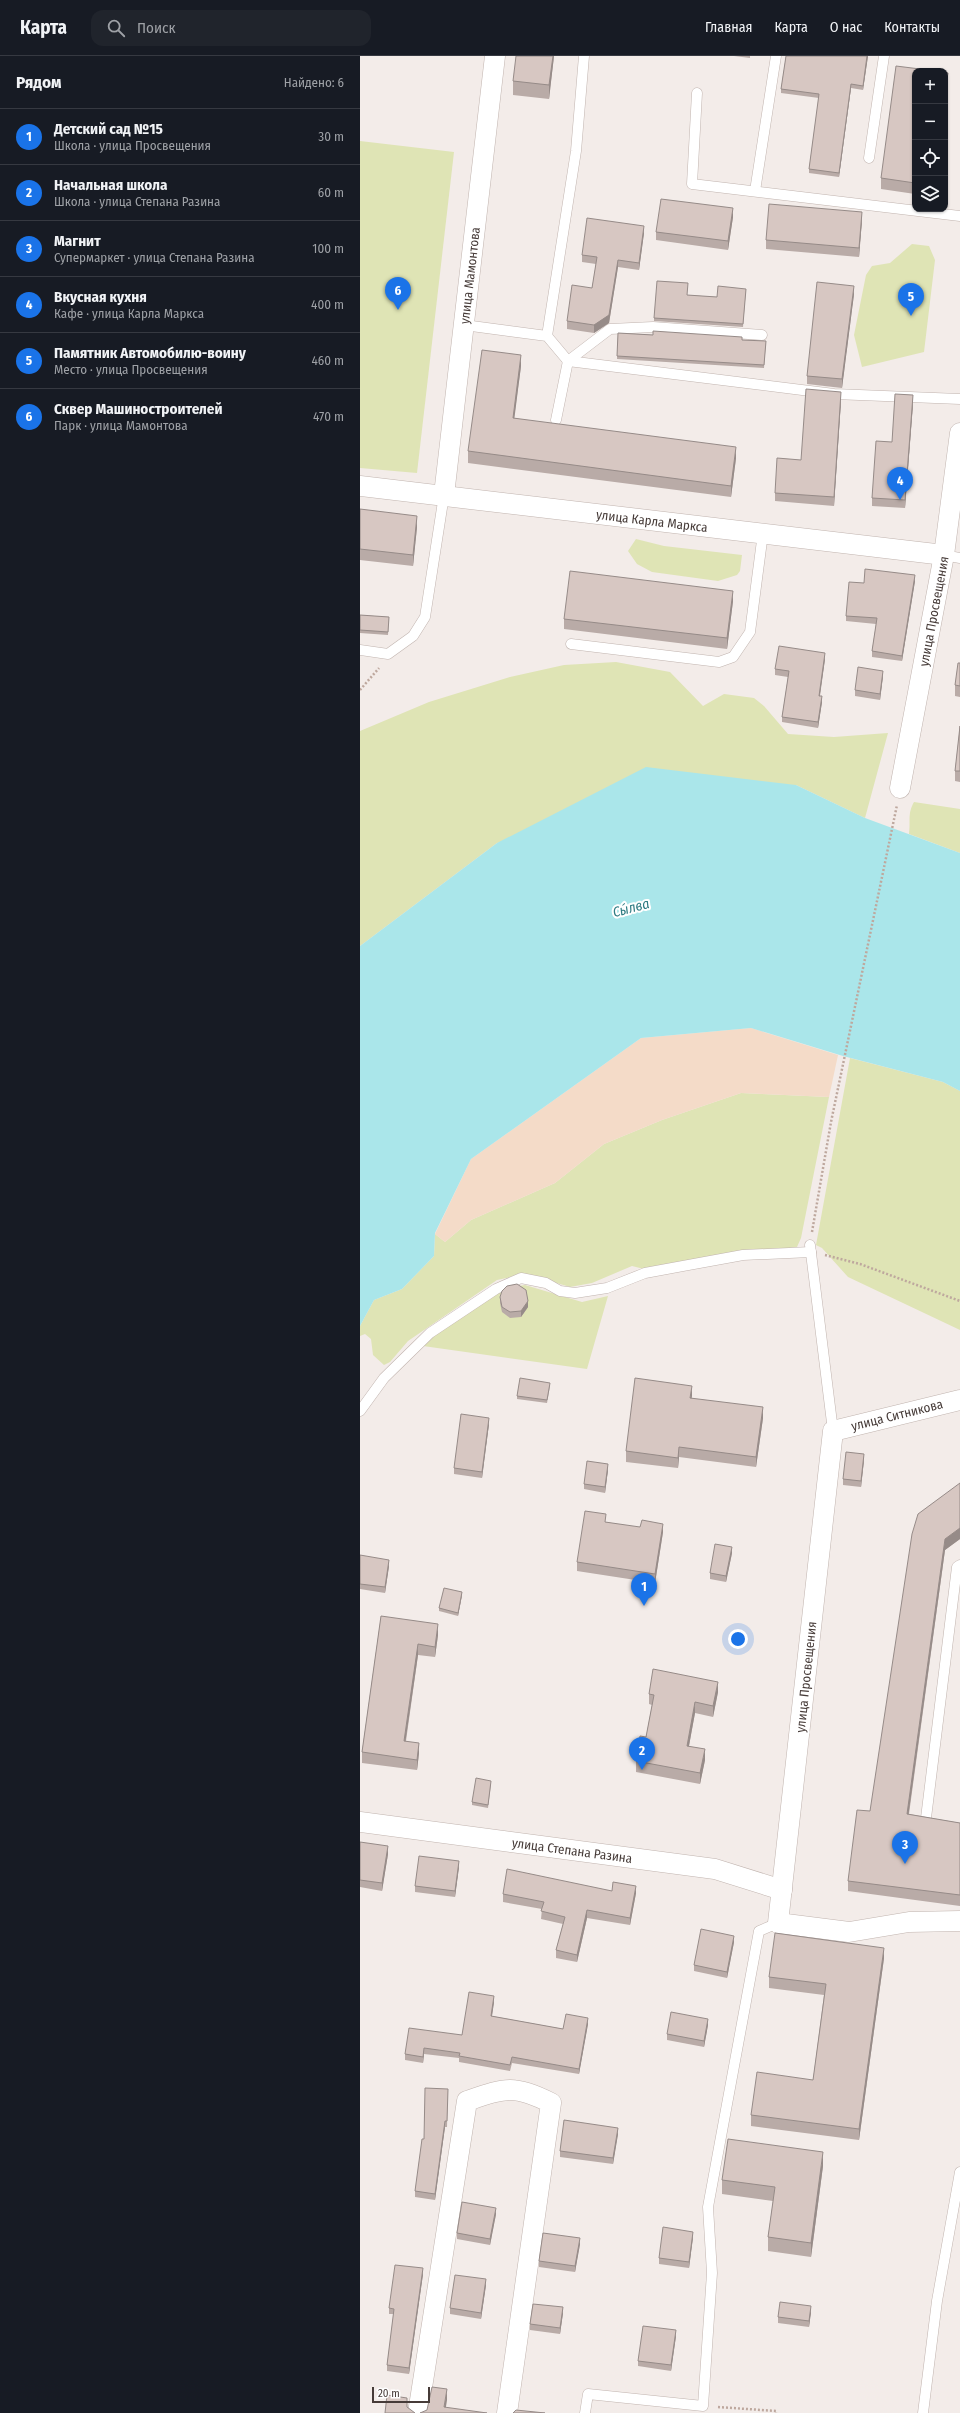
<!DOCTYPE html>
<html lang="ru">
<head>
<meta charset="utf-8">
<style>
  body { margin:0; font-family:"Fira Sans Condensed",sans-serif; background:#20242c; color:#f1f3f6 }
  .controls { position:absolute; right:12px; top:12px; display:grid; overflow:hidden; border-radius:8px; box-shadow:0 1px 3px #0004 }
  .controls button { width:36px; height:36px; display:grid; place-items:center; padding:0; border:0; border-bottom:1px solid #363941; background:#171b24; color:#f1f3f6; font:20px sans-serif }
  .scale { position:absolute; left:12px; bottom:10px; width:58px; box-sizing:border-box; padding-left:4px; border:2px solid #463b38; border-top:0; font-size:11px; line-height:14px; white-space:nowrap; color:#463b38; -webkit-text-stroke:3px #fff; paint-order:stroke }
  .you { position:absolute; left:378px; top:1583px; width:14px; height:14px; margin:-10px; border:3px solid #fff; border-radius:50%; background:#1a73e8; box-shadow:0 0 0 6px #1a73e833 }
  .badge { display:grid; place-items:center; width:26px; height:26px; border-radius:50%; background:#1a73e8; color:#fff; font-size:13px; font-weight:700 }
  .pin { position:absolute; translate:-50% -33px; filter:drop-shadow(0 1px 2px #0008) }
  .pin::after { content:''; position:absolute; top:21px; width:14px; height:12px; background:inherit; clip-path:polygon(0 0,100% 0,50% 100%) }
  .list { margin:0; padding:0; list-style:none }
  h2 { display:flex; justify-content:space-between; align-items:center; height:52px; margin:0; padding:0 16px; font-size:17px }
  h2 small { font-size:13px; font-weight:400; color:#9ea1a6 }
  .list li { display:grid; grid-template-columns:26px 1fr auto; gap:12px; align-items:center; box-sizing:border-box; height:56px; padding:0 16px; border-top:1px solid #363941 }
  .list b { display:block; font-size:15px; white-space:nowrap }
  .list p { margin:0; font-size:13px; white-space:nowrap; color:#9ea1a6 }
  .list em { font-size:13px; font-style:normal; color:#9ea1a6 }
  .icon { flex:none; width:22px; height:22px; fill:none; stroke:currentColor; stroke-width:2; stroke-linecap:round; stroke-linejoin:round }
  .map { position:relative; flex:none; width:600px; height:2357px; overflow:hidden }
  header { display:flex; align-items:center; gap:24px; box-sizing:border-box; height:56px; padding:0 20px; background:#171b24; border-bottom:1px solid #363941 }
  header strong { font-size:19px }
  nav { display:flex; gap:22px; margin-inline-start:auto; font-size:14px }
  .search { width:280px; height:36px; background:#20242c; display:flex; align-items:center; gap:10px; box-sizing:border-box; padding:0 14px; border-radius:12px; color:#9ea1a6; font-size:15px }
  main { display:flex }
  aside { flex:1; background:#171b24 }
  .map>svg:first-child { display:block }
  .green { fill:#dfe4b5 }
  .sand { fill:#f4dbc8 }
  .water { fill:#aae6ea }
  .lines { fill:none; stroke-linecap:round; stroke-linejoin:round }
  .service-casing { stroke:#c1b4af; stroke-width:11 }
  .minor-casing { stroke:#c1b4af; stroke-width:21 }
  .path { stroke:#bea89e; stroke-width:2.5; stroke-dasharray:2 2; stroke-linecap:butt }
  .service { stroke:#fff; stroke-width:10 }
  .minor { stroke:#fff; stroke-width:20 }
  .wall { fill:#b9aba7 }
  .shaded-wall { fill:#968b88 }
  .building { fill:#d7c7c2; stroke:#968b88 }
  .labels { text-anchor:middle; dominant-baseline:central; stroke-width:4; stroke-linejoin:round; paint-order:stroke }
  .street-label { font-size:13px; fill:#463b38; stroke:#fff }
  .water-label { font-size:14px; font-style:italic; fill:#307c83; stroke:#fff }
</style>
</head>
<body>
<header>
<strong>Карта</strong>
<div class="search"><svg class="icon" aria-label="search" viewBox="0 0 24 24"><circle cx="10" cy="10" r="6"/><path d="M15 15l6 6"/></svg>Поиск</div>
<nav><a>Главная</a><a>Карта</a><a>О нас</a><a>Контакты</a></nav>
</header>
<main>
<aside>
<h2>Рядом<small>Найдено: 6</small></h2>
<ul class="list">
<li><span class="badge">1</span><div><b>Детский сад №15</b><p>Школа · улица Просвещения</p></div><em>30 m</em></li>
<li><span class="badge">2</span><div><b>Начальная школа</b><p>Школа · улица Степана Разина</p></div><em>60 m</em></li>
<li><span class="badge">3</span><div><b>Магнит</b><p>Супермаркет · улица Степана Разина</p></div><em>100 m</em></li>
<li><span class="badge">4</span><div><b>Вкусная кухня</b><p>Кафе · улица Карла Маркса</p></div><em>400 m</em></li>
<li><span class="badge">5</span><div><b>Памятник Автомобилю-воину</b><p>Место · улица Просвещения</p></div><em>460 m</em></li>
<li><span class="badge">6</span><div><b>Сквер Машиностроителей</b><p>Парк · улица Мамонтова</p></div><em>470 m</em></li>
</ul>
</aside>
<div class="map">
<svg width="600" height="2357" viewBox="0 0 600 2357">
  <rect width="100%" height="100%" fill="#f3ece9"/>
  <g class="green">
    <polygon points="0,85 94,96 57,417 0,412"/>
    <polygon points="552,188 569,190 575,204 564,296 502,311 494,279 506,219 512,210 530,207"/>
    <polygon points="276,483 304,490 382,499 380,515 377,519 358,525 292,516 277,508 268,495"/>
    <polygon points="256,606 310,616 343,650 364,638 394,642 404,650 428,678 474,681 528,677 505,762 436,729 137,787 0,890 0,675 69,646 150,621 204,609"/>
    <path d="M554,746L600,753V797L549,778C551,764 547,759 554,746Z"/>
    <polygon points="490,1002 583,1026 600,1035 600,1274 488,1221 462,1192 456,1189"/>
    <polygon points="381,1037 469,1041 441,1182 437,1191 284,1213 272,1210 232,1227 210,1231 166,1218 137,1224 48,1285 30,1306 24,1309 13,1299 11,1283 5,1278 0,1280 0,1270 14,1244 42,1233 74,1200 75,1178 85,1186 111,1164 195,1127 244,1088 302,1064"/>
    <polygon points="165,1229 222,1246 248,1240 227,1313 63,1290 73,1280 146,1232"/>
  </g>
  <polygon class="sand" points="391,972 478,999 469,1041 381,1037 302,1064 244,1088 195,1127 111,1164 85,1186 75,1178 111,1103 281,982"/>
  <polygon class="water" points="286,711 436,729 505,762 600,797 600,1035 583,1026 483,1000 391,972 281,982 111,1103 75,1177 74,1200 42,1233 14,1244 0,1270 0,890 137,787"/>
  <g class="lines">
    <defs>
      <g id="service">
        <polyline points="337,37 332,128 600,160"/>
        <polyline points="509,102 524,0"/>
        <polyline points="395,135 416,0"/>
        <polyline points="104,269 187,280 208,305 474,338 600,343"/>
        <polyline points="187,280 216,95 224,0"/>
        <polyline points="196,364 208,305 250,273 293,271 402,279"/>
        <polyline points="584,499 600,502"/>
        <polyline points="211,588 359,606 373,601 390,576 403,477"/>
        <polyline points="0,594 28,598 53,580 65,561 84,439"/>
        <polyline points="450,1189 473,1375"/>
        <polyline points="0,1355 24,1322 70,1277 136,1233 161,1222 186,1227 200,1235 215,1237 247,1232 285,1217 383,1199 451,1196"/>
        <polyline points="566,1762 597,1511 600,1509"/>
        <polyline points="225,2357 228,2338 343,2350 352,2217 348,2151 399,1875 418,1867"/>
        <polyline points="563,2357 577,2245 600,2116"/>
      </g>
      <g id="minor">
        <path id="s1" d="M0,430L584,499"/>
        <path id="s2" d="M84,439L135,0"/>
        <path id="s3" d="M540,732L584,499L600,377"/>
        <polyline points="600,1344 473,1375 418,1867 489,1876 549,1866 600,1865"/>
        <path id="s4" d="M0,1766L355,1813L422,1834"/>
        <path d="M58,2357L107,2045C145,2032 154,2028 191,2047L147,2357"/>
      </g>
    </defs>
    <use href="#service" class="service-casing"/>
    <use href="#minor" class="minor-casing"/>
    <g class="path">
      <polyline points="0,634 19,612"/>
      <polyline points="452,1176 471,1066 537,749"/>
      <polyline points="465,1199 500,1208 600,1245"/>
      <polyline points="358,2351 416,2355 416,2357"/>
    </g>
    <use href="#service" class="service"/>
    <use href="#minor" class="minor"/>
  </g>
  <g class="wall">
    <polygon points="194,0 189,43 153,39 153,25"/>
    <polygon points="374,0 390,0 390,2"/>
    <polygon points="426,0 508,0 503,34 491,32 479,121 449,117 449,113 459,42 421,37 421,33"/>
    <polygon points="555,15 555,138 521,133 521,122"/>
    <polygon points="373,161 368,194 296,184 296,176"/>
    <polygon points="502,164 499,201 406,193 406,184"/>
    <polygon points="284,177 279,214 258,211 249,267 234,277 207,273 207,265 232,232 236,208 222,206 222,199"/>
    <polygon points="386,233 383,271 294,265 294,262 327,239 357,241"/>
    <polygon points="494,238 482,332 447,328 447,320"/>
    <polygon points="258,277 406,285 404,312 257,303"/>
    <polygon points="161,310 154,362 376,402 371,441 108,407 108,395"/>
    <polygon points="481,345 474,450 415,445 415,437 441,404"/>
    <polygon points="553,348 545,452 512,450 512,442 532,386"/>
    <polygon points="0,453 57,471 53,510 0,504"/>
    <polygon points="555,525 542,605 512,601 512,595 516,568 486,565 486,560 504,527"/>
    <polygon points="373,545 367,593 204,573 204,563"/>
    <polygon points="0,559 29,561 28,579 0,577"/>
    <polygon points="465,603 460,640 462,646 458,672 422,666 422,661 428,621 415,619 415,613"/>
    <polygon points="600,607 600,641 595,640 595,629"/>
    <polygon points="523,620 520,644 495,640 495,634"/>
    <polygon points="600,670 600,726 595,725 595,715"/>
    <polygon points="140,1241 168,1251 161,1261 150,1262 142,1256 140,1247"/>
    <polygon points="190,1330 187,1347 157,1343 157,1340"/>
    <polygon points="332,1340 331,1342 403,1362 396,1411 319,1401 318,1412 266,1406 266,1395"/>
    <polygon points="129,1368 122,1422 94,1418 94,1412"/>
    <polygon points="504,1404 501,1431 483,1429 483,1423"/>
    <polygon points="248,1414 245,1437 224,1433 224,1428"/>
    <polygon points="600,1427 600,1483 585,1494 549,1758 600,1767 600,1850 488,1835 488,1825 510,1755"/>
    <polygon points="246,1466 303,1476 295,1527 217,1515 217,1506"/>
    <polygon points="372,1497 366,1526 350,1523 350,1517"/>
    <polygon points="0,1499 29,1510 25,1537 0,1533"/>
    <polygon points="102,1539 98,1560 79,1555 79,1552"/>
    <polygon points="21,1560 78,1579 75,1601 58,1599 46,1685 59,1697 57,1714 2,1707 2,1696"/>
    <polygon points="358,1636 353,1661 335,1657 329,1690 345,1704 340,1728 276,1716 276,1705 286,1681 292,1649 289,1648 289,1638"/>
    <polygon points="131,1728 128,1752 112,1749 112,1746"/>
    <polygon points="0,1786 28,1798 22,1835 0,1831"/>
    <polygon points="99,1811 95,1841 55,1836 55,1830"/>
    <polygon points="252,1835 276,1837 270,1869 227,1862 217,1906 196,1902 196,1894 203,1868 181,1863 182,1853 143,1846 143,1838"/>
    <polygon points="374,1886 367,1922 334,1915 334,1909"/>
    <polygon points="524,1902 499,2084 391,2070 391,2059 453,2024 464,1939 409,1932 409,1921"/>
    <polygon points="134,1946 132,1960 203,1973 228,1968 219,2018 152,2007 150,2015 99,2006 99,2002 64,1998 63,2007 45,2004 45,1998 102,1979"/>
    <polygon points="348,1969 344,1991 307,1984 307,1978"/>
    <polygon points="88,2033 87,2071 85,2071 75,2144 55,2141 55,2135"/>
    <polygon points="258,2078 253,2108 200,2101 200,2095"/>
    <polygon points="463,2110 451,2201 408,2195 408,2181 413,2145 362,2138 362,2124"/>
    <polygon points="136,2158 130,2189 97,2183 97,2177"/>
    <polygon points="333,2181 329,2212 299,2208 299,2202"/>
    <polygon points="220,2188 215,2216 179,2211 179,2205"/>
    <polygon points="63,2218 49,2318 27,2315 27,2309 34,2258 29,2258 29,2252"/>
    <polygon points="126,2229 121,2263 90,2258 90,2252"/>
    <polygon points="451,2256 449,2271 418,2267 418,2261"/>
    <polygon points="203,2257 200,2278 170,2274 170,2268"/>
    <polygon points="316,2280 311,2315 278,2310 278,2305"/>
  </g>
  <g class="shaded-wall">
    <polygon points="193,0 194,0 189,43 189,29"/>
    <polygon points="507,0 508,0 503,34 503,30"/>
    <polygon points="588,17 588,27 585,46 585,35"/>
    <polygon points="491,28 491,32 479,121 479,117"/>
    <polygon points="373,152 373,161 368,194 368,185"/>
    <polygon points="502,156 502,164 499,201 499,192"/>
    <polygon points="284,170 284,177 279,214 279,207"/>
    <polygon points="258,204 258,211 249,267 234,277 234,269"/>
    <polygon points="494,230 494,238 482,332 482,323"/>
    <polygon points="161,299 161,310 153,373 153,362"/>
    <polygon points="481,336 481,345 474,450 474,441"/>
    <polygon points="553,339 553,348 545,452 545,444"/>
    <polygon points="376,391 376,402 371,441 371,430"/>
    <polygon points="57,460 57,471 53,510 53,499"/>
    <polygon points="555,519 555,525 542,605 542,600"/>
    <polygon points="373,535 373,545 367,593 367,582"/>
    <polygon points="465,597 465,603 459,645 459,640"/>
    <polygon points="523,615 523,620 520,644 520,638"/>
    <polygon points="462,640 462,646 458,672 458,666"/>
    <polygon points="168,1245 168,1251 161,1261 161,1255"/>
    <polygon points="332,1330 332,1340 330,1352 330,1342"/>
    <polygon points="403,1351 403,1362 396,1411 396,1401"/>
    <polygon points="129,1362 129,1368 122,1422 122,1416"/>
    <polygon points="319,1391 319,1401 318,1412 318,1402"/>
    <polygon points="504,1398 504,1404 501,1431 501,1425"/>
    <polygon points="248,1408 248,1414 245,1437 245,1431"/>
    <polygon points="303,1468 303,1476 295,1527 295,1518"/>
    <polygon points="600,1472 600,1483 585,1494 547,1769 547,1758 585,1483"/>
    <polygon points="372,1491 372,1497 366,1526 366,1520"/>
    <polygon points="29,1504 29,1510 25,1537 25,1531"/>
    <polygon points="102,1536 102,1539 98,1560 98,1557"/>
    <polygon points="78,1568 78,1579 75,1601 75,1591"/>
    <polygon points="58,1588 58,1599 44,1695 44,1685"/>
    <polygon points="358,1626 358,1636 353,1661 353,1650"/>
    <polygon points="335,1646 335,1657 327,1700 327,1690"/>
    <polygon points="59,1687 59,1697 57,1714 57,1704"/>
    <polygon points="345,1693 345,1704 340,1728 340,1717"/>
    <polygon points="28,1790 28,1798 22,1835 22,1827"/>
    <polygon points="99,1805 99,1811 95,1841 95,1835"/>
    <polygon points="276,1830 276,1837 270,1869 270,1862"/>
    <polygon points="227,1854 227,1862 217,1906 217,1899"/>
    <polygon points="374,1880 374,1886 367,1922 367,1916"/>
    <polygon points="524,1892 524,1902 499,2084 499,2073"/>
    <polygon points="134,1940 134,1946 131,1966 131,1960"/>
    <polygon points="228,1962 228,1968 219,2018 219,2013"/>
    <polygon points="348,1963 348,1969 344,1991 344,1985"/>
    <polygon points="64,1992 64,1998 63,2007 63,2001"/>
    <polygon points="85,2065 85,2071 75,2144 75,2138"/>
    <polygon points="258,2072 258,2078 253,2108 253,2102"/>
    <polygon points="463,2096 463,2110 451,2201 451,2187"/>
    <polygon points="136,2152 136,2158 130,2189 130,2183"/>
    <polygon points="333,2176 333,2181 329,2212 329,2206"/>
    <polygon points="220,2182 220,2188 215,2216 215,2210"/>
    <polygon points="63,2212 63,2218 49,2318 49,2312"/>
    <polygon points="126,2223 126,2229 121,2263 121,2257"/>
    <polygon points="451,2250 451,2256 449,2271 449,2265"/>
    <polygon points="203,2251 203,2257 200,2278 200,2272"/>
    <polygon points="316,2274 316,2280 311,2315 311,2309"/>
    <polygon points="87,2333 87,2344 85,2357 84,2351"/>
  </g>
  <g class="building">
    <polygon points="156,0 193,0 189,29 153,25"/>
    <polygon points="426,0 507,0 503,30 491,28 479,117 449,113 459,38 421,33"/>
    <polygon points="536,10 576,15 555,15 555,127 521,122"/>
    <polygon points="585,16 588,17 585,35"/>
    <polygon points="301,143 373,152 368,185 296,176"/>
    <polygon points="409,148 502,156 499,192 406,184"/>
    <polygon points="227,162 284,170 279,207 258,204 249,259 234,269 207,265 212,229 232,232 237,201 222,199"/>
    <polygon points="297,225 328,227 327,239 357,241 358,230 386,233 383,268 294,262"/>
    <polygon points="457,226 494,230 482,323 447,320"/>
    <polygon points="293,275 382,281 382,284 406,285 404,309 257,300 258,277 293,279"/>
    <polygon points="122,294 161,299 153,362 376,391 371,430 108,395"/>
    <polygon points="446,333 481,336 474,441 415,437 417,402 441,404"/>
    <polygon points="535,338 553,339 545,444 512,442 516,385 532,386"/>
    <polygon points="0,453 57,460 53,499 0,493"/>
    <polygon points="505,513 555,519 542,600 512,595 517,562 486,560 489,526 504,527"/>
    <polygon points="210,515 373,535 367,582 204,563"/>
    <polygon points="0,559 29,561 28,576 0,574"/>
    <polygon points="419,590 465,597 459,640 462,640 458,666 422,661 429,615 415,613"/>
    <polygon points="598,607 600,607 600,630 595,629"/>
    <polygon points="498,611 523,615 520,638 495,634"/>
    <polygon points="600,670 600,715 595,715"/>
    <polygon points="157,1228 166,1234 168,1245 161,1255 150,1256 142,1251 140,1241 142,1235 147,1230"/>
    <polygon points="160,1322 190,1327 187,1344 157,1340"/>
    <polygon points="275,1322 332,1330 330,1342 403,1351 396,1401 319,1391 318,1402 266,1395"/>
    <polygon points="101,1358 129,1362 122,1416 94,1412"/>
    <polygon points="486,1396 504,1398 501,1425 483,1423"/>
    <polygon points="227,1405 248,1408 245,1431 224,1428"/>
    <polygon points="600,1427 600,1472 585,1483 547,1758 600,1767 600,1839 488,1825 497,1754 510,1755 552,1478 558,1458"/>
    <polygon points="225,1455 246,1458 245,1466 280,1471 282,1464 303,1468 295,1518 217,1506"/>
    <polygon points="355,1488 372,1491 366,1520 350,1517"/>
    <polygon points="0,1499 29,1504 25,1531 0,1528"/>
    <polygon points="84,1532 102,1536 98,1557 79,1552"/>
    <polygon points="21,1560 78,1568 75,1591 58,1588 44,1685 59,1687 57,1704 2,1696"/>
    <polygon points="293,1613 358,1626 353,1650 335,1646 327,1690 345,1693 340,1717 276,1705 280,1680 286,1681 294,1639 289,1638"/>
    <polygon points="116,1722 131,1725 128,1749 112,1746"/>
    <polygon points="0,1786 28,1790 22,1827 0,1824"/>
    <polygon points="59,1800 99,1805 95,1835 55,1830"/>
    <polygon points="147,1813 252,1835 253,1826 276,1830 270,1862 227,1854 217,1899 196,1894 205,1861 181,1855 184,1846 143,1838"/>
    <polygon points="341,1873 374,1880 367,1916 334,1909"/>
    <polygon points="415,1877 524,1892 499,2073 391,2059 397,2016 453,2024 466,1928 409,1921"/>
    <polygon points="109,1936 134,1940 131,1960 203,1973 206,1958 228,1962 219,2013 152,2001 150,2009 99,2000 100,1997 64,1992 63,2001 45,1998 49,1972 102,1979"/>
    <polygon points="311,1956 348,1963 344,1985 307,1978"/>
    <polygon points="65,2032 88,2033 87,2065 85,2065 75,2138 55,2135 62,2083 64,2083"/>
    <polygon points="204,2064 258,2072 253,2102 200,2095"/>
    <polygon points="368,2083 463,2096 451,2187 408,2181 415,2131 362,2124"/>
    <polygon points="102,2146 136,2152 130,2183 97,2177"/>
    <polygon points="303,2171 333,2176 329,2206 299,2202"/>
    <polygon points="183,2177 220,2182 215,2210 179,2205"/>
    <polygon points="35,2209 63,2212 49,2312 27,2309 34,2253 29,2252"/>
    <polygon points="95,2219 126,2223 121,2257 90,2252"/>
    <polygon points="420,2246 451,2250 449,2265 418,2261"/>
    <polygon points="173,2248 203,2251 200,2272 170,2268"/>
    <polygon points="283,2270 316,2274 311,2309 278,2305"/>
    <polygon points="72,2331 87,2333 84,2351 127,2357 60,2357 67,2354"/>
    <polygon points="27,2339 47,2342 47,2351 55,2357 25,2357"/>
    <polygon points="156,2354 185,2357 153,2357"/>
  </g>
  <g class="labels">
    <g class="street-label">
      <text stroke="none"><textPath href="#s2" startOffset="221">улица Мамонтова</textPath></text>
      <text stroke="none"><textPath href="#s1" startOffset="294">улица Карла Маркса</textPath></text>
      <text stroke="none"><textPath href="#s3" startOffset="180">улица Просвещения</textPath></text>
      <text transform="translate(537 1359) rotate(-14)">улица Ситникова</text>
      <text transform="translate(446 1621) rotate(-84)">улица Просвещения</text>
      <text stroke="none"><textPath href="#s4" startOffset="214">улица Степана Разина</textPath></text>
    </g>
    <g class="water-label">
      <text transform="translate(271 852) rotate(-15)">Сы́лва</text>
    </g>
  </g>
</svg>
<div class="controls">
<button>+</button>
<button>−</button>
<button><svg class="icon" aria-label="locate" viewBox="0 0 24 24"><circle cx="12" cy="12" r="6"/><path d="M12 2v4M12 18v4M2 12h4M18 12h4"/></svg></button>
<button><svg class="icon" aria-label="layers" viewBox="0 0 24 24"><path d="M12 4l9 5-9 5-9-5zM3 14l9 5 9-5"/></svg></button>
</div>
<div class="scale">20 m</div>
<div class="you"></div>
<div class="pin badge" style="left:284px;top:1550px">1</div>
<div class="pin badge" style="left:282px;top:1714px">2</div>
<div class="pin badge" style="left:545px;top:1808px">3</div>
<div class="pin badge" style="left:540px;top:444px">4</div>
<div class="pin badge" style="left:551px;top:260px">5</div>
<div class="pin badge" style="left:38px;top:254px">6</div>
</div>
</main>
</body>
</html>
